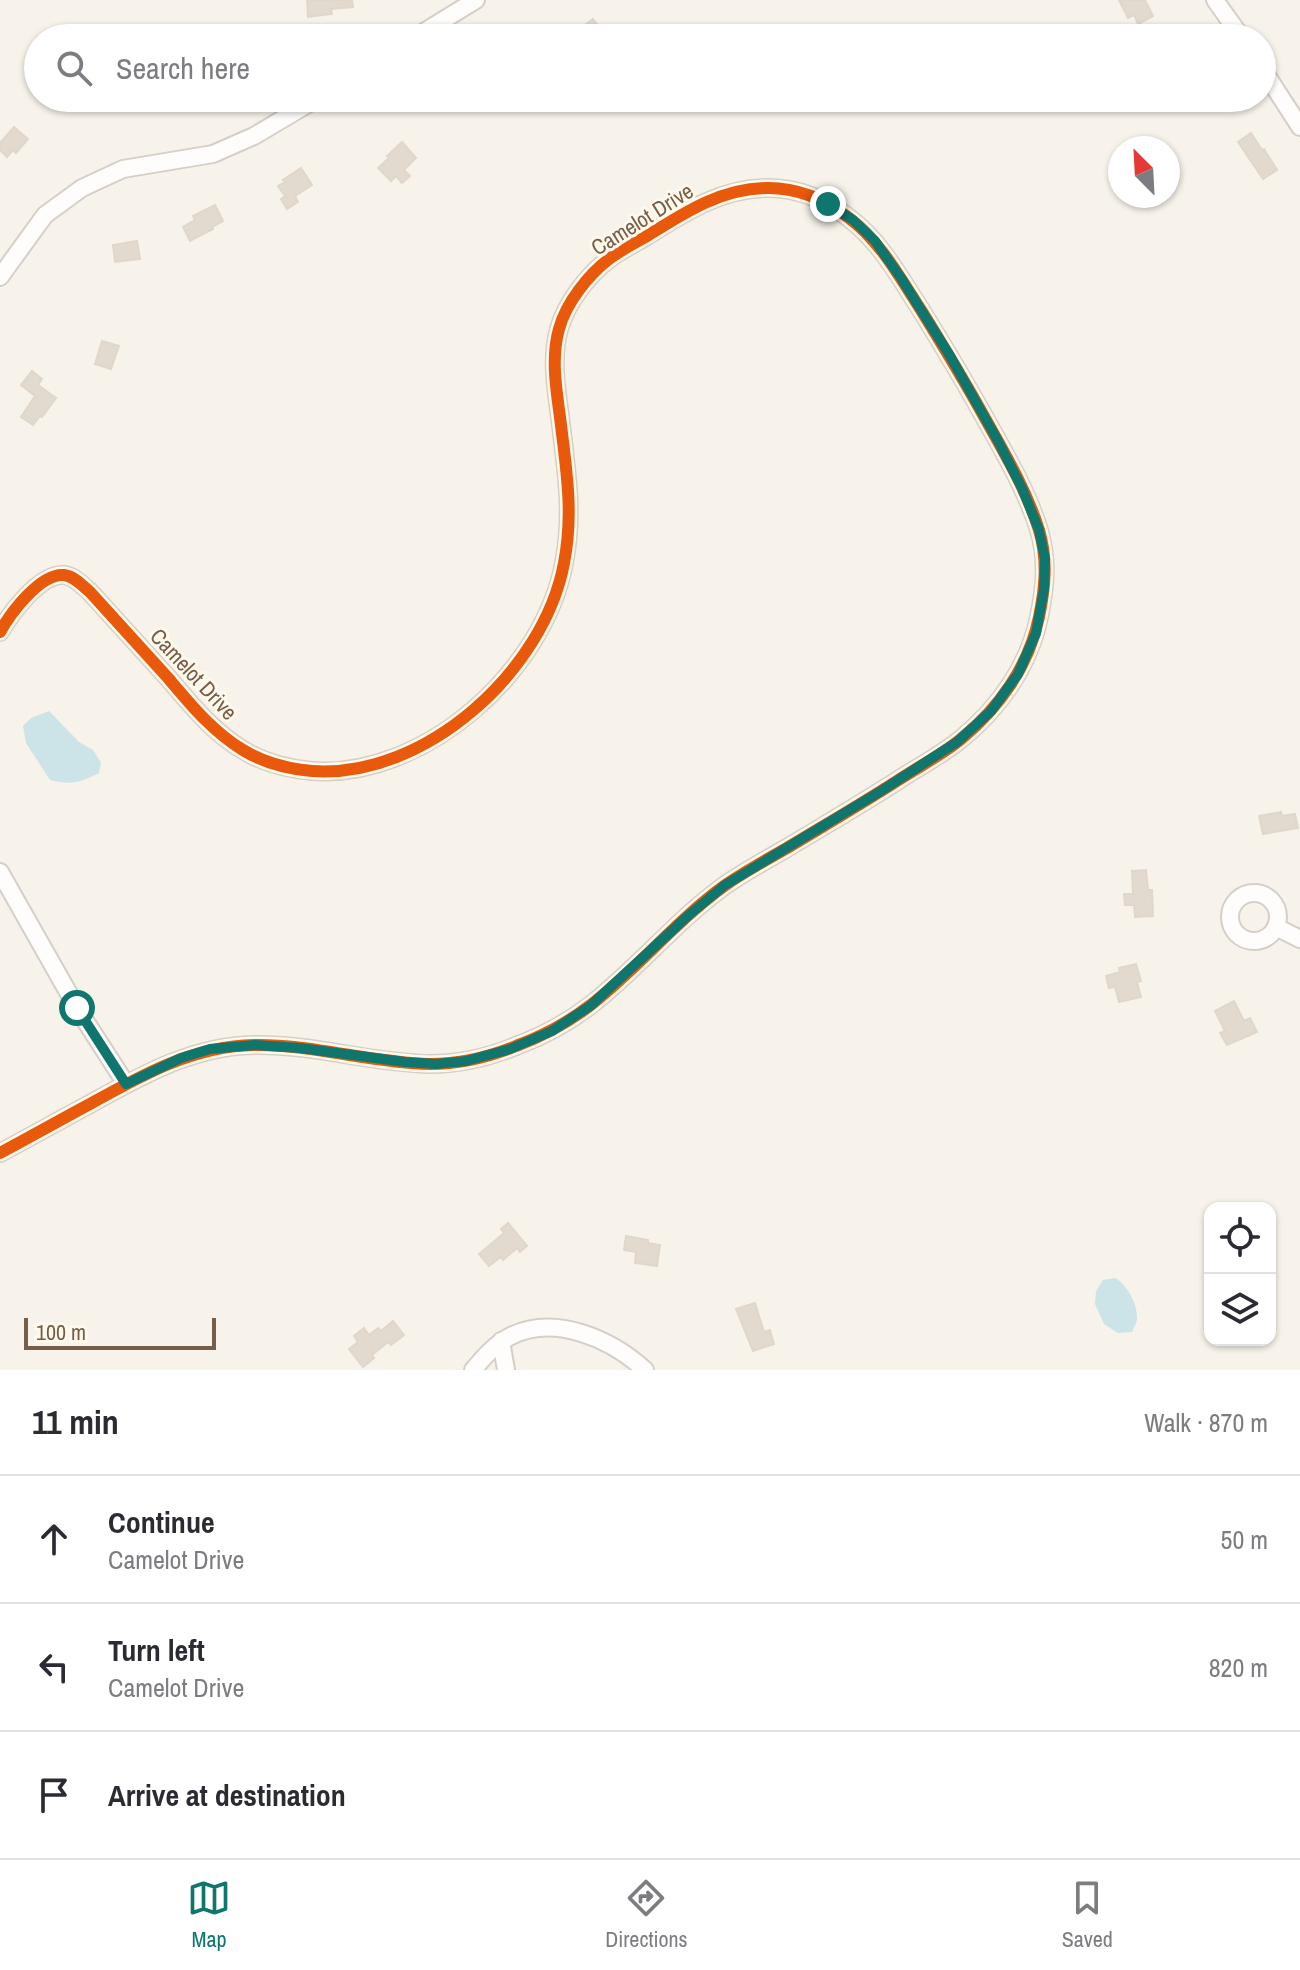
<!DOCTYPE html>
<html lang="en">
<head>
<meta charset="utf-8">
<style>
  body { margin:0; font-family:"Archivo Narrow",sans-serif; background:#f2f2f3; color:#2b2b33 }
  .controls { position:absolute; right:24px; bottom:24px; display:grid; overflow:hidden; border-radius:16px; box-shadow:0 2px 6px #0004 }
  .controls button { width:72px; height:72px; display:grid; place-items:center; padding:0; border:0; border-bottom:2px solid #e1e1e2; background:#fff; color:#2b2b33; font:40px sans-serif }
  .compass { position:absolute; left:1108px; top:136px; width:72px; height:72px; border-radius:50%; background:#fff; box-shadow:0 2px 6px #0004; rotate:336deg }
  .scale { position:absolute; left:24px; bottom:20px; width:192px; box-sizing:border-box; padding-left:8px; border:4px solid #765d4a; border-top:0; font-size:22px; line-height:28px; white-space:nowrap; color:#765d4a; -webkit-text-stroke:6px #fff9ec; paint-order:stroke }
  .stop { position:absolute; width:24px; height:24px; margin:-18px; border:6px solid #0f766e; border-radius:50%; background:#fff }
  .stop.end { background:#0f766e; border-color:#fff; box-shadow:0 2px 8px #0008 }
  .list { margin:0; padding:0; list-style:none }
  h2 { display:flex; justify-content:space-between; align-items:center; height:104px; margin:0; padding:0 32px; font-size:34px }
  h2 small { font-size:26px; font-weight:400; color:#7c7c81 }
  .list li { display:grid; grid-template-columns:52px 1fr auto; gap:24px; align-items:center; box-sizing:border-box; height:128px; padding:0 32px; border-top:2px solid #e1e1e2 }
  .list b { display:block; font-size:30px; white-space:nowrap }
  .list p { margin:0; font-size:26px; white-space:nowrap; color:#7c7c81 }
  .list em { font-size:26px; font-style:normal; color:#7c7c81 }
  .icon { flex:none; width:44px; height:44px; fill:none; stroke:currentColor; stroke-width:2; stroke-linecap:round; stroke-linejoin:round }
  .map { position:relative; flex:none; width:1300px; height:1370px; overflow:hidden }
  .search { position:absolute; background:#fff; box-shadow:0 2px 6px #0004; left:24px; right:24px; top:24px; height:88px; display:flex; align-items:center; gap:20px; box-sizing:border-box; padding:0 28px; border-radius:44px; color:#7c7c81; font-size:30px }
  .sheet { height:488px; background:#fff }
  nav { display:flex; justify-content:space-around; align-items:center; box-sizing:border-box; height:112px; border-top:2px solid #e1e1e2; background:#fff; font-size:22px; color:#7c7c81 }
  nav a { display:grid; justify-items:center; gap:4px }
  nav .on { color:#0f766e }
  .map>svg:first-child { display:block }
  .water { fill:#cce3e7 }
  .building { fill:#e2d9cf; stroke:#e0d7cc; stroke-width:2 }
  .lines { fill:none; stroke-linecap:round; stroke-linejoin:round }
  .minor-casing { stroke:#d6cfc7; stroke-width:20 }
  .minor { stroke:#fefdfc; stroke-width:16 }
  .cycleway-casing { stroke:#fff9ec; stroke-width:17 }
  .cycleway { stroke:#e8590c; stroke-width:12 }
  .route { stroke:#0f766e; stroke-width:10 }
  .labels { text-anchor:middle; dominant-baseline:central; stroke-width:6; stroke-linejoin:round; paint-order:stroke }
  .street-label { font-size:22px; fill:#765d4a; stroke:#fff9ec }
</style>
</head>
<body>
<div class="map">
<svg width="1300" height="1370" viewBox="0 0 1300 1370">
  <rect width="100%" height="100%" fill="#f7f3ea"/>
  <g class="water">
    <path d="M49,711L79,742L93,750L101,763L99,773C79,783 72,785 50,780L26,743L23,726L31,718Z"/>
    <path d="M1115,1278C1127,1284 1138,1305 1137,1319C1137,1322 1133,1329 1132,1332L1118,1333L1104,1324L1095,1304L1096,1291L1103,1280Z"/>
  </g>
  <g class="building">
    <polygon points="307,0 352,0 353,7 331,9 332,14 308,17"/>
    <polygon points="1119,0 1145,0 1153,16 1138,24 1134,15 1128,18"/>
    <polygon points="593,19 608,38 568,38"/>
    <polygon points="14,127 28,139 16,153 13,150 7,157 0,150 0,143"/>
    <polygon points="1251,133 1262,150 1264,149 1277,170 1263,179 1238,142"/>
    <polygon points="402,142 416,158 404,170 410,176 402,183 396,176 391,181 378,168 389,158 387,156"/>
    <polygon points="301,168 312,185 295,196 298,202 287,209 281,199 285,196 278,186 285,182 283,180"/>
    <polygon points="215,205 223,221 212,227 213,229 190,241 183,227 195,220 193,216"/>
    <polygon points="137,241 140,259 115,262 113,245"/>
    <polygon points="102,341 119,346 111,369 95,364"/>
    <polygon points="32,371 42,379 38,385 56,398 42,417 40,416 33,425 21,417 35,396 21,385"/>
    <polygon points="1281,812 1282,816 1295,814 1298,828 1263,834 1259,816"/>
    <polygon points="1146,870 1148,890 1152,890 1153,916 1135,917 1134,905 1125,905 1124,894 1133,894 1132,871"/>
    <polygon points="1136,964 1141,981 1137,982 1141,997 1119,1002 1115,987 1109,988 1106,976 1120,972 1119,968"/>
    <polygon points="1234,1001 1244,1021 1250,1018 1257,1032 1227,1045 1220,1033 1225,1031 1215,1011"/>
    <polygon points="508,1223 527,1246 520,1252 517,1248 503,1260 501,1257 489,1266 479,1254 504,1233 501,1229"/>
    <polygon points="626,1236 648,1240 648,1243 660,1245 657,1266 635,1263 636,1252 624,1250"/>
    <polygon points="755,1303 764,1332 770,1330 774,1344 753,1351 736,1309"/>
    <polygon points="393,1321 404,1335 391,1345 388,1342 372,1355 374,1358 363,1367 349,1349 358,1342 354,1336 364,1328 369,1335 378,1328 381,1331"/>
  </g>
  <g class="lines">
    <defs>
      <g id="minor">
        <polyline points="1215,0 1242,38"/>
        <polyline points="414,38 476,0"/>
        <polyline points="1262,68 1300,127"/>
        <polyline points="0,277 45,215 82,188 123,169 213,154 254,136 318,98"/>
        <path d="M0,632C10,614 40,573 64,575C74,576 83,586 90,592C116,621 143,650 169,679C191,705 213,732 243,750C264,763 288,769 312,771C425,779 544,671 564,563C574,512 566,468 560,417C556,388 551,357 559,329C566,303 588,275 609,259C621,250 635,243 647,236C685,212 722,188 768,188C798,188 826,200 849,218C881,242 900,278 921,310C942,344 962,377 981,411C1002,449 1026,488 1039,530C1048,560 1045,588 1039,617C1029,666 999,708 961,739C943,754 920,766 900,779C863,803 825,825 787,848C766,860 744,872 724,886C676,921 639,967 592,1004C569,1022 543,1036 516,1046C489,1057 459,1064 430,1064C371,1063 313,1044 254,1045C193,1046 142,1075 90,1104C60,1120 30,1137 0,1153"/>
        <polyline points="0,872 77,1008 126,1084"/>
        <circle cx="1254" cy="917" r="24"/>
        <polyline points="1276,927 1300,939"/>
        <polyline points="501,1341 506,1370"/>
        <path d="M473,1370C484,1357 495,1344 511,1336C555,1314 611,1339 645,1370"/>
      </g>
    </defs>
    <use href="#minor" class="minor-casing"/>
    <use href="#minor" class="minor"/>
    <defs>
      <path id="cycleway" d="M0,632C10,614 40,573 64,575C74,576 83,586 90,592C116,621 143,650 169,679C191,705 213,732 243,750C264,763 288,769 312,771C425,779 544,671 564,563C574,512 566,468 560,417C556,388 551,357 559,329C566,303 588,275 609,259C621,250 635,243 647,236C685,212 722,188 768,188C798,188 826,200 849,218C881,242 900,278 921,310C942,344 962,377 981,411C1002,449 1026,488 1039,530C1048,560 1045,588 1039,617C1029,666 999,708 961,739C943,754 920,766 900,779C863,803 825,825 787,848C766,860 744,872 724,886C676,921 639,967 592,1004C569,1022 543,1036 516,1046C489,1057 459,1064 430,1064C371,1063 313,1044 254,1045C193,1046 142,1075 90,1104C60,1120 30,1137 0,1153"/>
    </defs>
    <use href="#cycleway" class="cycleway-casing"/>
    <use href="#cycleway" class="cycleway"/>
  </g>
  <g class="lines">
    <polyline class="route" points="77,1008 126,1084 181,1058 210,1049 255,1045 300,1048 405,1062 436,1064 466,1061 510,1049 552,1031 590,1006 690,914 725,885 881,791 957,742 991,711 1018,674 1036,633 1044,589 1045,559 1039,530 1022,488 998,441 950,356 901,278 875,241 853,220 828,204"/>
  </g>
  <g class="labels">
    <g class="street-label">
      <text transform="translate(642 219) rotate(-32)">Camelot Drive</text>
      <text transform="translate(194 674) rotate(47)">Camelot Drive</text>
    </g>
  </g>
</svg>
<div class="controls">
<button><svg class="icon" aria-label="locate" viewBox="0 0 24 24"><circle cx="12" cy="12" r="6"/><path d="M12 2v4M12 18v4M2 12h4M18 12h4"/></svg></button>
<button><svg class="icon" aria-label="layers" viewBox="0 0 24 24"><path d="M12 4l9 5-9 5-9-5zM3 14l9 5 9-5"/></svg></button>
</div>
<svg class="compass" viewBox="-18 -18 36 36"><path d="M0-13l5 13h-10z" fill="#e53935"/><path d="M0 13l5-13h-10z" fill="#7c7c81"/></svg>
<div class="scale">100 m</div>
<div class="stop" style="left:77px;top:1008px"></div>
<div class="stop end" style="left:828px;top:204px"></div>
<div class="search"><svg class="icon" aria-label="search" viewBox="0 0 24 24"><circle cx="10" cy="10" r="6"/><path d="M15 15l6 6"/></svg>Search here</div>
</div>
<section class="sheet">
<h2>11 min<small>Walk · 870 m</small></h2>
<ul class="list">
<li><svg class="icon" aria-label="ahead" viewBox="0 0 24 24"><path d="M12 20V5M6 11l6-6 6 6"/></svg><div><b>Continue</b><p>Camelot Drive</p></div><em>50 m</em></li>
<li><svg class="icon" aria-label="left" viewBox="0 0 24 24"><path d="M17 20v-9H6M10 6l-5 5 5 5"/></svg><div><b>Turn left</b><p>Camelot Drive</p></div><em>820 m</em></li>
<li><svg class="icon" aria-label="arrive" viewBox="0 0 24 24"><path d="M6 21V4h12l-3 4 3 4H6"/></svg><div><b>Arrive at destination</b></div></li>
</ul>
</section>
<nav>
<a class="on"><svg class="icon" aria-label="map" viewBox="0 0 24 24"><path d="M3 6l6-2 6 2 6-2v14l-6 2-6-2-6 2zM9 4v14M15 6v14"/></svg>Map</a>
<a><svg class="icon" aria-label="directions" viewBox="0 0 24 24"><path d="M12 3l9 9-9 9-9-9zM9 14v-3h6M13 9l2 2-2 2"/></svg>Directions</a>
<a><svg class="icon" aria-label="saved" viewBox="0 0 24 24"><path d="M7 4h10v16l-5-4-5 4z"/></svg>Saved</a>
</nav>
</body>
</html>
